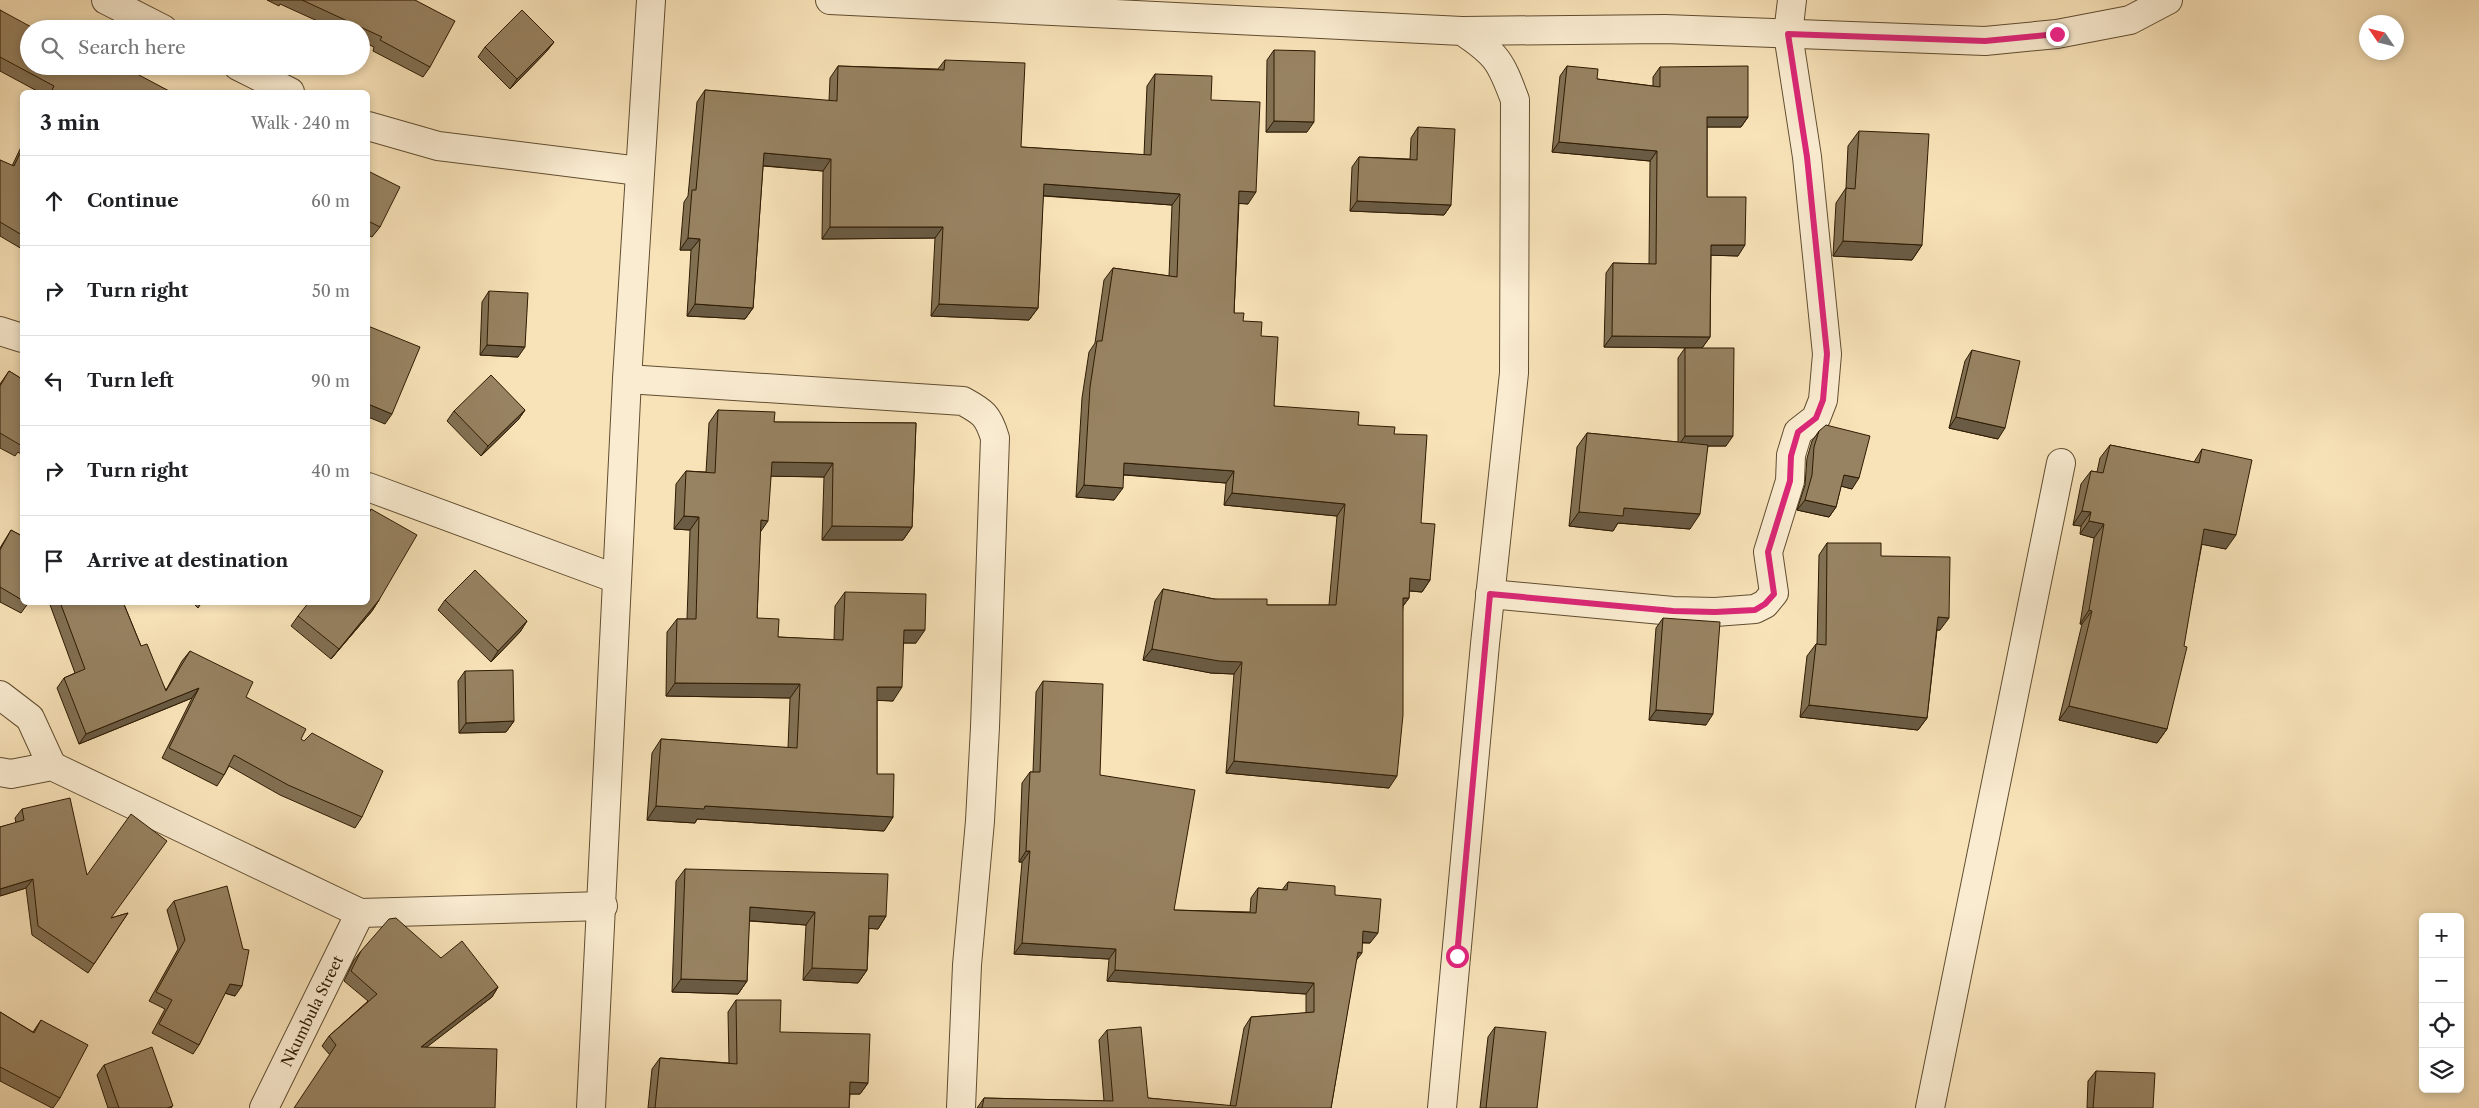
<!DOCTYPE html>
<html lang="en">
<head>
<meta charset="utf-8">
<style>
  body { margin:0; font-family:"Libre Caslon Text",serif; background:#f2f2f2; color:#202124 }
  .controls { position:absolute; right:15px; bottom:15px; display:grid; overflow:hidden; border-radius:8px; box-shadow:0 2px 8px #0003 }
  .controls button { width:45px; height:45px; display:grid; place-items:center; padding:0; border:0; border-bottom:1px solid #e0e0e0; background:#fff; color:#202124; font:25px sans-serif }
  .compass { position:absolute; left:2359px; top:15px; width:45px; height:45px; border-radius:50%; background:#fff; box-shadow:0 2px 8px #0003; rotate:305deg }
  .stop { position:absolute; width:15px; height:15px; margin:-11px; border:4px solid #db2777; border-radius:50%; background:#fff }
  .stop.end { background:#db2777; border-color:#fff; box-shadow:0 1px 5px #0008 }
  .list { margin:0; padding:0; list-style:none }
  h2 { display:flex; justify-content:space-between; align-items:center; height:65px; margin:0; padding:0 20px; font-size:21px }
  h2 small { font-size:16px; font-weight:400; color:#757577 }
  .list li { display:grid; grid-template-columns:32px 1fr auto; gap:15px; align-items:center; box-sizing:border-box; height:90px; padding:0 20px; border-top:1px solid #e0e0e0 }
  .list b { display:block; font-size:19px; white-space:nowrap }
  .list em { font-size:16px; font-style:normal; color:#757577 }
  .icon { flex:none; width:28px; height:28px; fill:none; stroke:currentColor; stroke-width:2; stroke-linecap:round; stroke-linejoin:round }
  .map { position:relative; flex:none; width:2479px; height:1108px; overflow:hidden }
  .search { position:absolute; background:#fff; box-shadow:0 2px 8px #0003; left:20px; top:20px; width:350px; height:55px; display:flex; align-items:center; gap:12px; box-sizing:border-box; padding:0 18px; border-radius:28px; color:#757577; font-size:19px }
  .panel { position:absolute; background:#fff; box-shadow:0 2px 8px #0003; left:20px; top:90px; width:350px; height:515px; border-radius:8px }
  .map>svg:first-child { display:block }
  .lines { fill:none; stroke-linecap:round; stroke-linejoin:round }
  .street-casing { stroke:#604d30; stroke-width:30 }
  .street { stroke:#faecd1; stroke-width:28 }
  .wall { fill:#827053; stroke:#2e1b02 }
  .shaded-wall { fill:#6a5b44; stroke:#2e1b02 }
  .building { fill:#978261; stroke:#2e1b02 }
  .route { stroke:#db2777; stroke-width:6 }
  .labels { text-anchor:middle; dominant-baseline:central; stroke-width:4; stroke-linejoin:round; paint-order:stroke }
  .street-label { font-size:15px; fill:#2e1b02; stroke:#faecd1 }
</style>
</head>
<body>
<div class="map">
<svg width="2479" height="1108" viewBox="0 0 2479 1108">
  <rect width="100%" height="100%" fill="#f8e2b8"/>
  <filter id="stains"><feTurbulence type="fractalNoise" baseFrequency=".004" numOctaves="4"/><feColorMatrix values="0 0 0 0 .2 0 0 0 0 .09 0 0 0 0 .02 0 0 0 .5 -.17"/></filter>
  <radialGradient id="worn" r=".72"><stop offset=".6" stop-color="#630" stop-opacity="0"/><stop offset="1" stop-color="#630" stop-opacity=".3"/></radialGradient>
  <g class="lines">
    <defs>
      <g id="street">
        <polyline points="106,0 163,29"/>
        <path d="M830,0L1462,31C1497,54 1501,62 1515,100L1514,373L1485,644L1442,1108"/>
        <polyline points="1462,31 1665,29 1985,41 2057,34 2130,20 2168,0"/>
        <polyline points="238,66 290,92"/>
        <polyline points="368,126 438,146 639,171"/>
        <polyline points="0,331 22,338"/>
        <path d="M627,379L963,401C983,412 988,415 995,438L985,727L980,821L967,965L961,1108"/>
        <polyline points="368,487 617,579"/>
        <polyline points="1490,594 1673,611 1715,612 1755,609 1765,604 1774,593 1768,552 1790,481 1791,455 1798,432 1816,418 1823,400 1827,354 1807,157 1788,34 1792,0"/>
        <polyline points="0,695 30,718 52,766"/>
        <polyline points="0,772 11,774 52,766 360,913 603,906"/>
        <polyline points="264,1108 360,913"/>
        <polyline points="591,1108 627,379 651,0"/>
        <polyline points="1930,1108 2061,463"/>
      </g>
    </defs>
    <use href="#street" class="street-casing"/>
    <use href="#street" class="street"/>
  </g>
  <g class="wall">
    <polygon points="267,0 415,0 430,67 423,77 373,51 374,47 361,41 361,29 335,29 280,4 279,6"/>
    <polygon points="0,10 29,29 171,92 39,92 0,71"/>
    <polygon points="554,42 546,52 510,89 478,57 485,47"/>
    <polygon points="1274,50 1307,132 1266,132 1267,60"/>
    <polygon points="945,60 1021,147 1144,155 1147,86 1155,74 1211,100 1248,204 1239,203 1234,313 1243,321 1261,336 1274,406 1358,425 1394,434 1421,523 1430,580 1422,592 1409,591 1409,598 1403,606 1389,788 1226,773 1234,674 1211,673 1143,660 1155,601 1163,589 1214,599 1267,605 1329,605 1337,516 1224,505 1226,483 1124,475 1114,500 1076,497 1082,398 1089,352 1095,343 1104,280 1113,268 1169,276 1172,205 1043,196 1038,308 1029,320 931,316 935,238 822,239 823,171 763,166 753,308 745,319 687,316 691,250 680,250 684,202 688,196 697,102 705,90 829,101 830,78 838,66 938,69"/>
    <polygon points="1567,66 1597,79 1653,86 1653,77 1660,67 1748,117 1741,127 1707,127 1707,197 1738,256 1711,255 1710,337 1702,348 1604,347 1606,273 1613,263 1649,264 1650,161 1552,152 1560,76"/>
    <polygon points="1418,127 1451,205 1444,215 1350,211 1352,167 1359,157 1410,159 1411,138"/>
    <polygon points="1859,131 1922,245 1912,260 1833,256 1836,203 1846,188 1848,146"/>
    <polygon points="22,145 22,249 0,236 0,160 12,166"/>
    <polygon points="368,171 380,227 372,237 368,235"/>
    <polygon points="489,291 518,357 480,355 482,302"/>
    <polygon points="1685,348 1726,446 1708,446 1690,529 1618,523 1613,531 1569,526 1577,447 1587,433 1678,442 1678,358"/>
    <polygon points="1972,350 1998,439 1949,428 1965,361"/>
    <polygon points="9,371 22,379 22,455 18,452 15,456 0,448 0,384"/>
    <polygon points="525,410 518,420 481,456 447,421 454,411"/>
    <polygon points="718,410 774,422 916,423 912,527 903,540 822,540 824,477 771,476 760,532 757,618 778,637 834,640 835,606 845,592 916,643 903,643 893,701 877,700 877,774 893,817 884,831 697,819 695,823 647,820 652,753 661,739 788,748 790,698 666,696 667,632 677,619 687,619 690,530 674,529 676,484 686,471 706,472 709,423"/>
    <polygon points="1819,431 1852,489 1841,486 1836,507 1829,517 1797,510 1805,485 1807,458 1812,441"/>
    <polygon points="2110,445 2194,462 2202,449 2226,549 2202,544 2167,729 2157,743 2059,720 2082,624 2080,624 2094,538 2080,534 2081,526 2073,525 2081,484 2091,471 2097,472 2100,458"/>
    <polygon points="371,509 379,600 372,611 331,659 291,626 298,616 368,602 368,514"/>
    <polygon points="11,530 22,536 22,602 29,602 21,613 0,602 0,548"/>
    <polygon points="1827,543 1881,556 1940,630 1937,630 1927,718 1918,730 1800,717 1807,656 1816,644 1817,644 1819,555"/>
    <polygon points="445,600 527,621 520,632 491,662 438,610"/>
    <polygon points="49,602 123,602 141,646 166,690 182,661 190,651 246,697 301,739 362,817 355,828 280,795 229,766 224,775 217,786 162,758 192,698 79,744 57,688 64,678 75,673"/>
    <polygon points="192,602 202,602 198,608"/>
    <polygon points="1663,618 1706,725 1649,720 1656,628"/>
    <polygon points="465,671 514,721 506,732 459,733 458,681"/>
    <polygon points="1043,681 1100,775 1174,910 1250,912 1251,898 1258,888 1282,890 1288,882 1335,895 1370,943 1362,943 1356,960 1331,1108 977,1108 984,1098 1104,1101 1099,1040 1107,1030 1148,1098 1230,1106 1244,1028 1251,1017 1306,1013 1306,994 1107,981 1109,959 1014,954 1022,862 1019,862 1022,783 1030,772 1033,772 1036,692"/>
    <polygon points="22,809 87,875 111,918 128,913 88,973 32,935 26,888 0,896 0,827 16,823 15,818"/>
    <polygon points="685,869 886,916 878,929 869,928 867,970 858,983 803,980 806,925 749,921 747,981 738,994 672,992 676,881"/>
    <polygon points="174,901 235,996 225,993 199,1045 193,1054 152,1033 165,1009 149,1001 178,949 167,910"/>
    <polygon points="361,951 441,958 498,987 492,997 426,1047 330,1055 322,1046 329,1036 368,1001 344,981 354,960"/>
    <polygon points="736,1000 780,1032 868,1083 860,1094 850,1094 849,1108 648,1108 652,1069 660,1058 729,1063 728,1012"/>
    <polygon points="0,1012 33,1032 41,1020 60,1098 53,1108 52,1108 0,1081"/>
    <polygon points="1495,1027 1537,1108 1480,1108 1488,1037"/>
    <polygon points="104,1065 172,1108 108,1108 97,1075"/>
    <polygon points="2096,1071 2153,1108 2087,1108 2088,1081"/>
  </g>
  <g class="shaded-wall">
    <polygon points="554,42 546,52 510,89 517,79"/>
    <polygon points="1707,117 1748,117 1741,127 1700,127"/>
    <polygon points="1274,121 1314,122 1307,132 1266,132"/>
    <polygon points="1559,142 1657,151 1650,161 1552,152"/>
    <polygon points="764,153 831,159 823,171 756,165"/>
    <polygon points="1044,184 1180,194 1172,205 1035,195"/>
    <polygon points="1239,191 1256,192 1248,204 1231,203"/>
    <polygon points="1357,201 1451,205 1444,215 1350,211"/>
    <polygon points="830,227 943,227 935,238 822,239"/>
    <polygon points="688,238 700,239 691,250 680,250"/>
    <polygon points="1843,241 1922,245 1912,260 1833,256"/>
    <polygon points="1711,245 1745,245 1738,256 1704,255"/>
    <polygon points="695,304 753,308 745,319 687,316"/>
    <polygon points="939,304 1038,308 1029,320 931,316"/>
    <polygon points="1612,336 1710,337 1702,348 1604,347"/>
    <polygon points="487,345 525,347 518,357 480,355"/>
    <polygon points="368,404 392,414 385,424 368,417"/>
    <polygon points="525,410 518,420 481,456 488,446"/>
    <polygon points="1956,417 2005,428 1998,439 1949,428"/>
    <polygon points="1685,436 1733,436 1726,446 1678,446"/>
    <polygon points="772,462 833,463 824,477 762,476"/>
    <polygon points="1124,463 1234,471 1226,483 1116,474"/>
    <polygon points="1844,475 1859,478 1852,489 1837,485"/>
    <polygon points="1084,485 1123,488 1114,500 1076,497"/>
    <polygon points="1232,493 1345,504 1337,516 1224,505"/>
    <polygon points="1805,500 1836,507 1829,517 1797,510"/>
    <polygon points="1624,508 1700,514 1690,529 1618,523 1613,531 1569,526 1579,512"/>
    <polygon points="2082,511 2091,512 2081,526 2073,525"/>
    <polygon points="684,516 699,517 690,530 674,529"/>
    <polygon points="761,520 768,521 759,534"/>
    <polygon points="2089,521 2104,524 2094,538 2080,534"/>
    <polygon points="832,526 912,527 903,540 822,540"/>
    <polygon points="2204,529 2236,535 2226,549 2195,543"/>
    <polygon points="1410,578 1430,580 1422,592 1402,590"/>
    <polygon points="1403,598 1409,598 1400,610"/>
    <polygon points="379,600 372,611 331,659 339,649"/>
    <polygon points="2089,610 2092,611 2082,624 2080,624"/>
    <polygon points="1938,617 1949,618 1940,630 1929,630"/>
    <polygon points="527,621 520,632 491,662 498,651"/>
    <polygon points="904,630 925,630 916,643 894,643"/>
    <polygon points="1152,649 1242,662 1234,674 1211,673 1143,660"/>
    <polygon points="675,683 800,684 790,698 666,696"/>
    <polygon points="877,687 902,687 893,701 867,700"/>
    <polygon points="199,688 192,698 79,744 86,734"/>
    <polygon points="1809,705 1927,718 1918,730 1800,717"/>
    <polygon points="2069,706 2167,729 2157,743 2059,720"/>
    <polygon points="1656,710 1713,714 1706,725 1649,720"/>
    <polygon points="514,721 506,732 459,733 466,723"/>
    <polygon points="1234,761 1397,776 1389,788 1226,773"/>
    <polygon points="656,806 705,806 893,817 884,831 697,819 695,823 647,820"/>
    <polygon points="1026,851 1030,851 1022,862 1019,862"/>
    <polygon points="33,879 26,888 0,896 0,889"/>
    <polygon points="750,907 815,912 806,925 741,920"/>
    <polygon points="869,916 886,916 878,929 861,928"/>
    <polygon points="1363,931 1378,933 1370,943 1356,942"/>
    <polygon points="1022,943 1116,949 1109,959 1014,954"/>
    <polygon points="1358,952 1362,953 1354,963"/>
    <polygon points="812,968 867,970 858,983 803,980"/>
    <polygon points="1115,970 1314,983 1306,994 1107,981"/>
    <polygon points="681,979 747,981 738,994 672,992"/>
    <polygon points="230,984 242,986 235,996 224,993"/>
    <polygon points="498,987 492,997 414,1057 421,1047"/>
    <polygon points="850,1082 868,1083 860,1094 842,1094"/>
  </g>
  <g class="building">
    <polygon points="302,0 415,0 455,21 430,67 380,40 382,37"/>
    <polygon points="0,10 35,29 29,29 29,66 122,66 171,92 51,92 54,86 0,57"/>
    <polygon points="522,10 554,42 517,79 485,47"/>
    <polygon points="1274,50 1315,51 1314,122 1274,121"/>
    <polygon points="945,60 1025,63 1021,147 1151,155 1155,74 1212,76 1211,100 1260,102 1256,192 1239,191 1234,313 1244,313 1243,321 1262,322 1261,336 1278,337 1274,406 1359,412 1358,425 1395,427 1394,434 1427,435 1421,523 1435,524 1430,580 1410,578 1409,598 1403,598 1403,715 1397,776 1234,761 1242,662 1219,661 1152,649 1163,589 1214,599 1267,599 1267,605 1336,605 1345,504 1232,493 1234,471 1124,463 1123,488 1084,485 1090,387 1097,341 1102,341 1113,268 1177,277 1180,194 1044,184 1038,308 939,304 943,227 830,227 831,159 764,153 753,308 695,304 700,239 688,238 692,190 696,190 705,90 837,101 838,66 944,70"/>
    <polygon points="1567,66 1598,69 1597,79 1660,87 1660,67 1748,66 1748,117 1707,117 1707,197 1746,197 1745,245 1711,245 1710,337 1612,336 1613,263 1656,264 1657,151 1559,142"/>
    <polygon points="1418,127 1455,129 1451,205 1357,201 1359,157 1417,160"/>
    <polygon points="1859,131 1929,134 1922,245 1843,241 1846,188 1855,189"/>
    <polygon points="22,149 22,235 0,222 0,160 14,166"/>
    <polygon points="368,171 400,187 380,227 368,221"/>
    <polygon points="489,291 528,293 525,347 487,345"/>
    <polygon points="368,326 420,347 392,414 368,404"/>
    <polygon points="1685,348 1734,348 1733,436 1685,436"/>
    <polygon points="1972,350 2020,361 2005,428 1956,417"/>
    <polygon points="9,371 22,379 22,446 0,433 0,386"/>
    <polygon points="491,375 525,410 488,446 454,411"/>
    <polygon points="718,410 775,412 774,422 916,423 912,527 832,526 833,463 772,462 768,521 761,520 757,618 779,619 778,637 843,640 845,592 926,594 925,630 904,630 902,687 877,687 877,774 894,774 893,817 705,806 704,809 656,806 661,739 797,748 800,684 675,683 677,619 696,619 699,517 684,516 686,471 715,473"/>
    <polygon points="1826,425 1870,436 1859,478 1844,475 1836,507 1805,500 1812,475 1814,447 1819,431"/>
    <polygon points="1587,433 1708,445 1700,514 1624,508 1623,516 1579,512"/>
    <polygon points="2110,445 2199,463 2202,449 2252,460 2236,535 2204,529 2184,646 2187,647 2167,729 2069,706 2092,611 2089,610 2104,524 2089,521 2091,512 2082,511 2091,471 2103,473"/>
    <polygon points="371,509 417,535 379,600 339,649 298,616 309,602 368,602 368,515"/>
    <polygon points="11,530 22,536 22,600 0,587 0,550"/>
    <polygon points="1827,543 1881,543 1881,556 1950,557 1949,618 1938,617 1927,718 1809,705 1816,644 1826,645"/>
    <polygon points="475,570 527,621 498,651 445,600"/>
    <polygon points="60,602 123,602 141,646 147,644 166,691 190,651 253,682 246,697 306,729 301,739 304,741 312,733 383,771 362,817 288,785 234,755 224,775 169,748 199,688 86,734 64,678 85,669"/>
    <polygon points="1663,618 1720,622 1713,714 1656,710"/>
    <polygon points="513,670 514,721 466,723 465,671"/>
    <polygon points="1043,681 1103,684 1100,775 1195,790 1174,910 1256,913 1258,888 1287,890 1288,882 1335,886 1335,895 1381,899 1378,933 1363,931 1362,953 1358,952 1331,1108 982,1108 984,1098 1113,1101 1107,1030 1141,1027 1148,1098 1236,1106 1251,1017 1314,1012 1314,983 1115,970 1116,949 1022,943 1030,851 1026,851 1030,772 1040,772"/>
    <polygon points="70,798 87,875 131,814 167,841 111,918 128,913 94,964 38,926 33,879 0,889 0,827 24,820 22,809"/>
    <polygon points="685,869 888,874 886,916 869,916 867,970 812,968 815,912 750,907 747,981 681,979"/>
    <polygon points="227,886 243,949 249,950 242,986 230,984 199,1045 159,1024 172,1000 156,992 185,940 174,901"/>
    <polygon points="396,918 441,958 462,941 498,987 421,1047 497,1049 495,1108 294,1108 336,1045 329,1036 377,994 351,971 361,951 389,919"/>
    <polygon points="736,1000 781,1000 780,1032 870,1034 868,1083 850,1082 849,1108 655,1108 660,1058 737,1064"/>
    <polygon points="0,1012 34,1033 41,1020 88,1045 60,1098 0,1067"/>
    <polygon points="1495,1027 1546,1032 1537,1108 1486,1108"/>
    <polygon points="152,1047 173,1106 167,1108 119,1108 104,1065"/>
    <polygon points="2096,1071 2155,1073 2153,1108 2093,1108"/>
  </g>
  <g class="lines">
    <polyline class="route" points="1457,956 1490,594 1673,611 1715,612 1755,610 1765,604 1774,594 1768,552 1790,481 1791,456 1798,432 1816,418 1823,400 1827,354 1807,157 1788,34 1985,41 2057,34"/>
  </g>
  <g class="labels">
    <g class="street-label">
      <text transform="translate(312 1011) rotate(-64)">Nkumbula Street</text>
    </g>
  </g>
  <rect width="100%" height="100%" filter="url(#stains)"/>
  <rect width="100%" height="100%" fill="url(#worn)"/>
</svg>
<div class="controls">
<button>+</button>
<button>−</button>
<button><svg class="icon" aria-label="locate" viewBox="0 0 24 24"><circle cx="12" cy="12" r="6"/><path d="M12 2v4M12 18v4M2 12h4M18 12h4"/></svg></button>
<button><svg class="icon" aria-label="layers" viewBox="0 0 24 24"><path d="M12 4l9 5-9 5-9-5zM3 14l9 5 9-5"/></svg></button>
</div>
<svg class="compass" viewBox="-18 -18 36 36"><path d="M0-13l5 13h-10z" fill="#e53935"/><path d="M0 13l5-13h-10z" fill="#757577"/></svg>
<div class="stop" style="left:1457px;top:956px"></div>
<div class="stop end" style="left:2057px;top:34px"></div>
<div class="search"><svg class="icon" aria-label="search" viewBox="0 0 24 24"><circle cx="10" cy="10" r="6"/><path d="M15 15l6 6"/></svg>Search here</div>
<section class="panel">
<h2>3 min<small>Walk · 240 m</small></h2>
<ul class="list">
<li><svg class="icon" aria-label="ahead" viewBox="0 0 24 24"><path d="M12 20V5M6 11l6-6 6 6"/></svg><div><b>Continue</b></div><em>60 m</em></li>
<li><svg class="icon" aria-label="right" viewBox="0 0 24 24"><path d="M7 20v-9h11M14 6l5 5-5 5"/></svg><div><b>Turn right</b></div><em>50 m</em></li>
<li><svg class="icon" aria-label="left" viewBox="0 0 24 24"><path d="M17 20v-9H6M10 6l-5 5 5 5"/></svg><div><b>Turn left</b></div><em>90 m</em></li>
<li><svg class="icon" aria-label="right" viewBox="0 0 24 24"><path d="M7 20v-9h11M14 6l5 5-5 5"/></svg><div><b>Turn right</b></div><em>40 m</em></li>
<li><svg class="icon" aria-label="arrive" viewBox="0 0 24 24"><path d="M6 21V4h12l-3 4 3 4H6"/></svg><div><b>Arrive at destination</b></div></li>
</ul>
</section>
</div>
</body>
</html>
